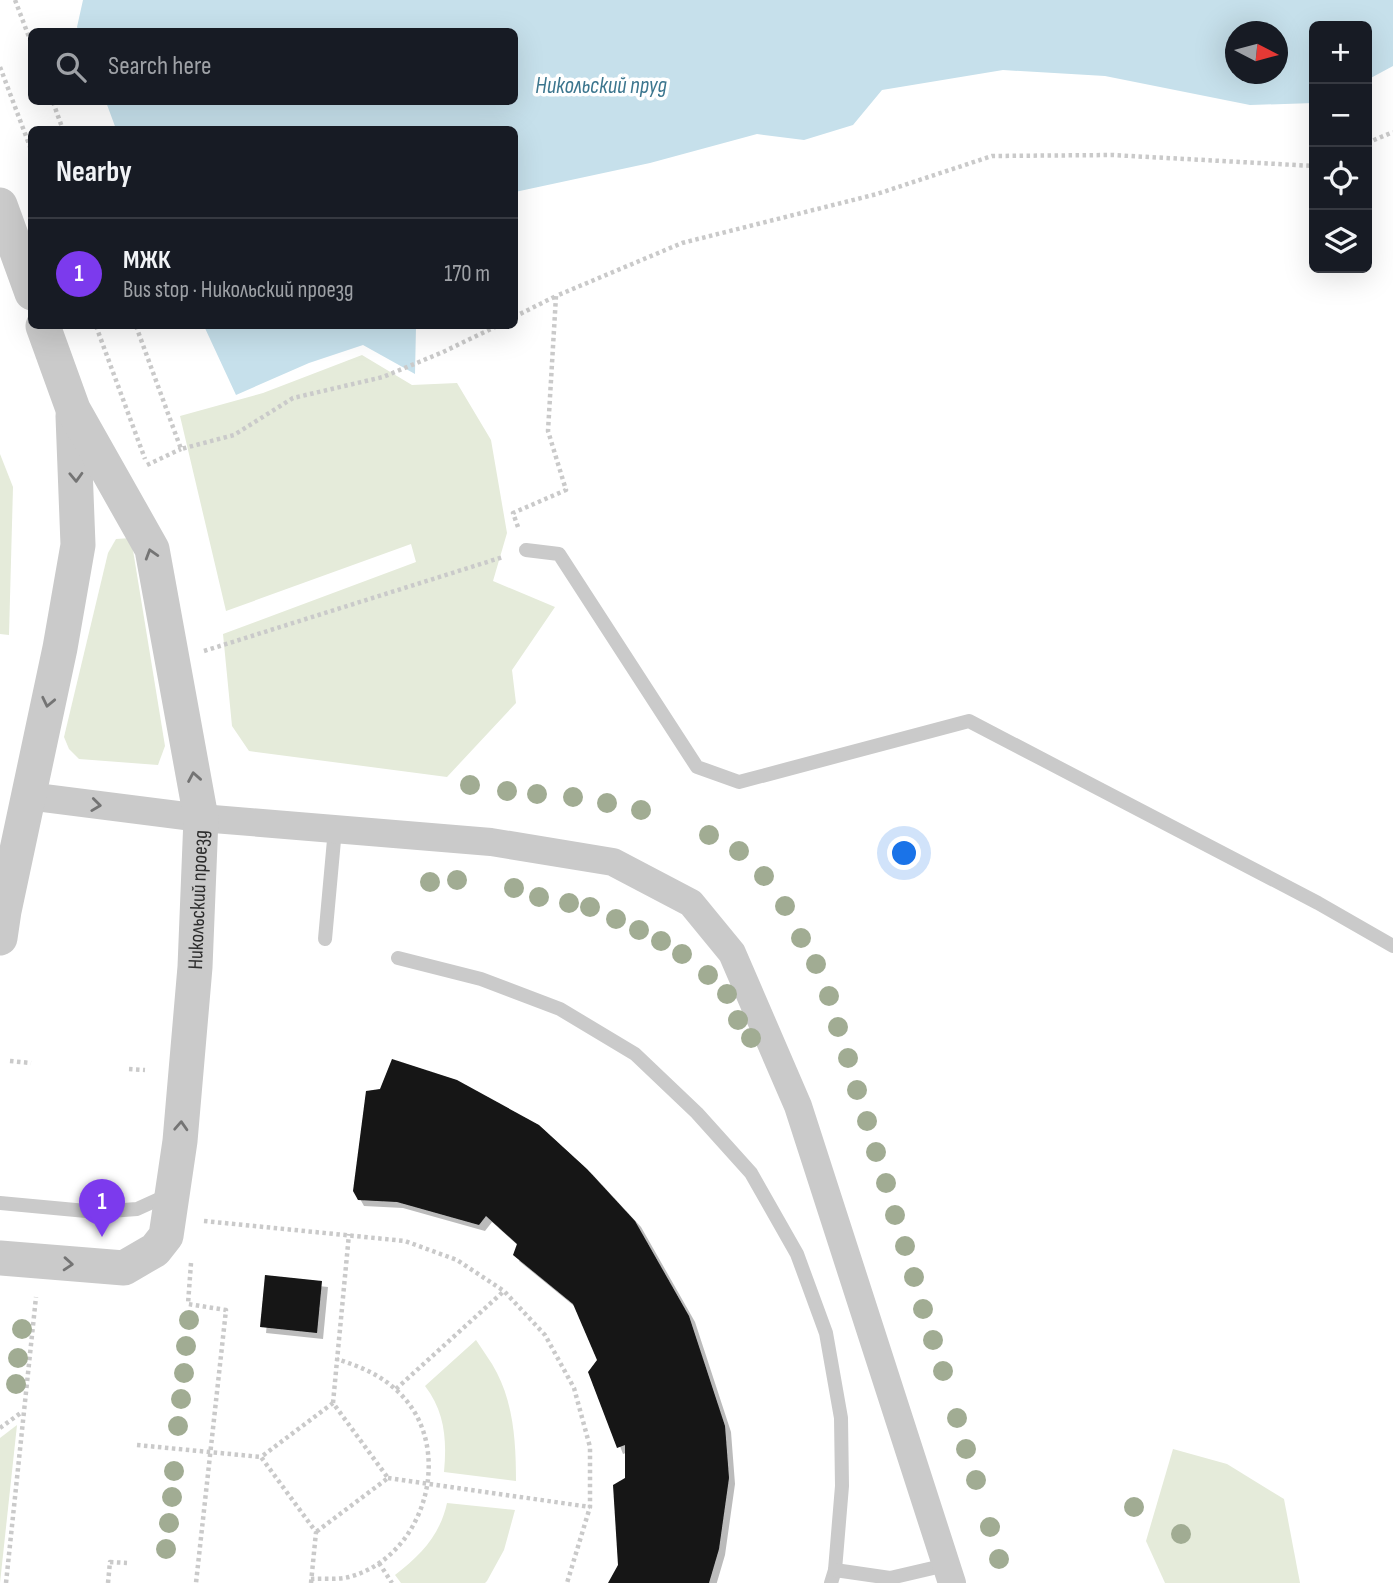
<!DOCTYPE html>
<html lang="en">
<head>
<meta charset="utf-8">
<style>
  body { margin:0; font-family:"Sofia Sans Condensed",sans-serif; background:#20242c; color:#f1f3f6 }
  .controls { position:absolute; right:21px; top:21px; display:grid; overflow:hidden; border-radius:10px; box-shadow:0 7px 28px #0002 }
  .controls button { width:63px; height:63px; display:grid; place-items:center; padding:0; border:0; border-bottom:2px solid #363941; background:#171b24; color:#f1f3f6; font:35px sans-serif }
  .compass { position:absolute; left:1225px; top:21px; width:63px; height:63px; border-radius:50%; background:#171b24; box-shadow:0 7px 28px #0002; rotate:96deg }
  .you { position:absolute; left:905px; top:854px; width:24px; height:24px; margin:-18px; border:5px solid #fff; border-radius:50%; background:#1a73e8; box-shadow:0 0 0 10px #1a73e833 }
  .badge { display:grid; place-items:center; width:46px; height:46px; border-radius:50%; background:#7c3aed; color:#fff; font-size:23px; font-weight:700 }
  .pin { position:absolute; translate:-50% -58px; filter:drop-shadow(0 2px 4px #0008) }
  .pin::after { content:''; position:absolute; top:37px; width:24px; height:21px; background:inherit; clip-path:polygon(0 0,100% 0,50% 100%) }
  .list { margin:0; padding:0; list-style:none }
  h2 { display:flex; justify-content:space-between; align-items:center; height:91px; margin:0; padding:0 28px; font-size:30px }
  h2 small { font-size:23px; font-weight:400; color:#9ea1a6 }
  .list li { display:grid; grid-template-columns:46px 1fr auto; gap:21px; align-items:center; box-sizing:border-box; height:112px; padding:0 28px; border-top:2px solid #363941 }
  .list b { display:block; font-size:26px; white-space:nowrap }
  .list p { margin:0; font-size:23px; white-space:nowrap; color:#9ea1a6 }
  .list em { font-size:23px; font-style:normal; color:#9ea1a6 }
  .icon { flex:none; width:38px; height:38px; fill:none; stroke:currentColor; stroke-width:2; stroke-linecap:round; stroke-linejoin:round }
  .map { position:relative; flex:none; width:1393px; height:1583px; overflow:hidden }
  .search { position:absolute; background:#171b24; box-shadow:0 7px 28px #0002; left:28px; top:28px; width:490px; height:77px; display:flex; align-items:center; gap:18px; box-sizing:border-box; padding:0 24px; border-radius:10px; color:#9ea1a6; font-size:26px }
  .panel { position:absolute; background:#171b24; box-shadow:0 7px 28px #0002; left:28px; top:126px; width:490px; height:203px; border-radius:10px }
  .map>svg:first-child { display:block }
  .green { fill:#e5ebda }
  .water { fill:#c6e0eb; fill-rule:evenodd }
  .building { fill:#141414; filter:url(#shadow) }
  .lines { fill:none; stroke-linecap:round; stroke-linejoin:round }
  .path { stroke:#cacaca; stroke-width:4.5; stroke-dasharray:3.5 3.5; stroke-linecap:butt }
  .service { stroke:#cacaca; stroke-width:14 }
  .minor { stroke:#cacaca; stroke-width:28 }
  .tertiary { stroke:#cacaca; stroke-width:35 }
  .tree { fill:#a1ac93 }
  .oneway { stroke:#747474 }
  .labels { text-anchor:middle; dominant-baseline:central; stroke-width:7; stroke-linejoin:round; paint-order:stroke }
  .street-label { font-size:21px; fill:#2d2d2d; stroke:#fff }
  .water-label { font-size:23px; font-style:italic; fill:#3c768e; stroke:#fff }
</style>
</head>
<body>
<div class="map">
<svg width="1393" height="1583" viewBox="0 0 1393 1583">
  <defs>
    <filter id="shadow"><feDropShadow dx="6" dy="6" stdDeviation="0" flood-color="#0004"/></filter>
  </defs>
  <rect width="100%" height="100%" fill="#fff"/>
  <g class="green">
    <polygon points="362,355 412,385 457,383 491,440 507,533 493,581 555,607 512,670 516,703 447,777 249,751 232,726 223,634 416,562 411,544 226,611 180,416 263,393"/>
    <polygon points="0,454 13,487 9,635 0,634"/>
    <polygon points="131,538 165,746 158,765 79,759 69,749 64,737 108,553 116,539"/>
    <path d="M476,1340C483,1351 491,1361 497,1373C514,1406 516,1445 516,1481L444,1472C447,1440 445,1412 425,1386Z"/>
    <polygon points="17,1425 0,1583 0,1438"/>
    <polygon points="1173,1449 1227,1464 1284,1499 1300,1583 1165,1583 1146,1541"/>
    <path d="M447,1503L515,1510L504,1550L487,1581L485,1583H401L395,1575C421,1555 440,1535 447,1503Z"/>
  </g>
  <g class="water">
    <path d="M83,0H1393V66L1367,80V26H1314V103L1250,105L1105,76L1003,70L882,90L853,125L804,140L757,134L650,163L515,192L514,130L116,129L106,102H514V32L79,31L77,27ZM1236,32H1278V74H1236Z"/>
    <polygon points="204,326 416,326 415,374 363,345 309,363 236,395"/>
  </g>
  <g class="building">
    <polygon points="392,1059 457,1080 539,1125 587,1169 635,1221 689,1316 725,1426 729,1478 719,1549 709,1583 608,1583 618,1565 613,1485 625,1478 625,1445 617,1448 588,1372 597,1360 573,1304 513,1255 517,1244 486,1216 479,1225 397,1202 358,1200 353,1191 366,1091 380,1089"/>
    <polygon points="265,1275 322,1281 317,1333 260,1327"/>
  </g>
  <g class="lines">
    <g class="path">
      <polyline points="15,0 32,45"/>
      <polyline points="0,67 32,152"/>
      <polyline points="53,102 63,130"/>
      <polyline points="1367,143 1393,132"/>
      <polyline points="514,317 556,296"/>
      <polyline points="96,326 145,459"/>
      <polyline points="136,326 181,449 234,435 293,398 383,377 443,352 497,326"/>
      <polyline points="147,465 181,449"/>
      <polyline points="518,527 513,513 566,490 548,431 556,296 682,243 877,194 992,156 1112,155 1314,166"/>
      <polyline points="204,651 503,557"/>
      <polyline points="10,1061 31,1063"/>
      <polyline points="129,1069 145,1070"/>
      <polyline points="204,1221 405,1241 457,1260 504,1291 545,1335 574,1388 590,1447 590,1507 567,1583"/>
      <polyline points="191,1263 188,1304 226,1310 196,1583"/>
      <polyline points="396,1389 504,1291"/>
      <polyline points="333,1403 349,1234"/>
      <polyline points="0,1428 22,1412"/>
      <polyline points="137,1445 261,1457"/>
      <polyline points="388,1478 590,1507"/>
      <polyline points="379,1563 392,1583"/>
      <path d="M311,1579C323,1578 337,1580 349,1577C428,1556 458,1442 394,1388C377,1373 358,1366 337,1359"/>
      <polyline points="6,1583 36,1297"/>
      <polyline points="108,1583 110,1562 127,1563"/>
      <polyline points="311,1583 316,1532 261,1457 333,1403 388,1478 316,1532"/>
    </g>
    <g class="service">
      <polyline points="526,550 559,554 697,767 739,782 969,721 1318,903 1393,946"/>
      <polyline points="325,939 335,829"/>
      <polyline points="398,958 481,979 560,1009 635,1054 697,1113 751,1173 797,1254 826,1333 841,1418 842,1486 835,1570 831,1583"/>
      <polyline points="0,1203 97,1212 137,1209 170,1194"/>
      <polyline points="835,1570 890,1578 946,1565"/>
    </g>
    <polyline class="minor" points="28,796 201,818 491,842 613,862 691,903 732,953 798,1106 952,1583"/>
    <g class="tertiary">
      <polyline points="0,205 32,293"/>
      <polyline points="0,938 4,911 60,648 78,545 73,416"/>
      <path id="s1" d="M0,1258L124,1268L155,1250L166,1236L180,1141L195,967L201,818L152,549L73,409L43,326"/>
    </g>
  </g>
  <g class="tree">
    <circle cx="470" cy="785" r="10"/>
    <circle cx="507" cy="791" r="10"/>
    <circle cx="537" cy="794" r="10"/>
    <circle cx="573" cy="797" r="10"/>
    <circle cx="607" cy="803" r="10"/>
    <circle cx="641" cy="810" r="10"/>
    <circle cx="709" cy="835" r="10"/>
    <circle cx="739" cy="851" r="10"/>
    <circle cx="764" cy="876" r="10"/>
    <circle cx="457" cy="880" r="10"/>
    <circle cx="430" cy="882" r="10"/>
    <circle cx="514" cy="888" r="10"/>
    <circle cx="539" cy="897" r="10"/>
    <circle cx="569" cy="903" r="10"/>
    <circle cx="785" cy="906" r="10"/>
    <circle cx="590" cy="907" r="10"/>
    <circle cx="616" cy="919" r="10"/>
    <circle cx="639" cy="930" r="10"/>
    <circle cx="801" cy="938" r="10"/>
    <circle cx="661" cy="941" r="10"/>
    <circle cx="682" cy="954" r="10"/>
    <circle cx="816" cy="964" r="10"/>
    <circle cx="708" cy="975" r="10"/>
    <circle cx="727" cy="994" r="10"/>
    <circle cx="829" cy="996" r="10"/>
    <circle cx="738" cy="1020" r="10"/>
    <circle cx="838" cy="1027" r="10"/>
    <circle cx="751" cy="1038" r="10"/>
    <circle cx="848" cy="1058" r="10"/>
    <circle cx="857" cy="1090" r="10"/>
    <circle cx="867" cy="1121" r="10"/>
    <circle cx="876" cy="1152" r="10"/>
    <circle cx="886" cy="1183" r="10"/>
    <circle cx="895" cy="1215" r="10"/>
    <circle cx="905" cy="1246" r="10"/>
    <circle cx="914" cy="1277" r="10"/>
    <circle cx="923" cy="1309" r="10"/>
    <circle cx="189" cy="1320" r="10"/>
    <circle cx="22" cy="1329" r="10"/>
    <circle cx="933" cy="1340" r="10"/>
    <circle cx="186" cy="1346" r="10"/>
    <circle cx="18" cy="1358" r="10"/>
    <circle cx="943" cy="1371" r="10"/>
    <circle cx="184" cy="1373" r="10"/>
    <circle cx="16" cy="1384" r="10"/>
    <circle cx="181" cy="1399" r="10"/>
    <circle cx="957" cy="1418" r="10"/>
    <circle cx="178" cy="1426" r="10"/>
    <circle cx="966" cy="1449" r="10"/>
    <circle cx="174" cy="1471" r="10"/>
    <circle cx="976" cy="1480" r="10"/>
    <circle cx="172" cy="1497" r="10"/>
    <circle cx="1134" cy="1507" r="10"/>
    <circle cx="169" cy="1523" r="10"/>
    <circle cx="990" cy="1527" r="10"/>
    <circle cx="1181" cy="1534" r="10"/>
    <circle cx="166" cy="1549" r="10"/>
    <circle cx="999" cy="1559" r="10"/>
  </g>
  <defs><path id="oneway-chevron" d="M-2-3.5L2.5 0L-2 3.5" fill="none" stroke-width="1.6" stroke-linecap="round" stroke-linejoin="round" transform="scale(1.75)"/></defs>
  <g class="oneway">
    <use href="#oneway-chevron" transform="translate(76 477) rotate(88)"/>
    <use href="#oneway-chevron" transform="translate(151 554) rotate(-107)"/>
    <use href="#oneway-chevron" transform="translate(48 702) rotate(102)"/>
    <use href="#oneway-chevron" transform="translate(194 777) rotate(-100)"/>
    <use href="#oneway-chevron" transform="translate(96 805) rotate(7)"/>
    <use href="#oneway-chevron" transform="translate(181 1126) rotate(-87)"/>
    <use href="#oneway-chevron" transform="translate(68 1264) rotate(4)"/>
  </g>
  <g class="labels">
    <g class="street-label">
      <text stroke="none"><textPath href="#s1" startOffset="516">Никольский проезд</textPath></text>
    </g>
    <g class="water-label">
      <text x="601" y="86">Никольский пруд</text>
    </g>
  </g>
</svg>
<div class="controls">
<button>+</button>
<button>−</button>
<button><svg class="icon" aria-label="locate" viewBox="0 0 24 24"><circle cx="12" cy="12" r="6"/><path d="M12 2v4M12 18v4M2 12h4M18 12h4"/></svg></button>
<button><svg class="icon" aria-label="layers" viewBox="0 0 24 24"><path d="M12 4l9 5-9 5-9-5zM3 14l9 5 9-5"/></svg></button>
</div>
<svg class="compass" viewBox="-18 -18 36 36"><path d="M0-13l5 13h-10z" fill="#e53935"/><path d="M0 13l5-13h-10z" fill="#9ea1a6"/></svg>
<div class="you"></div>
<div class="pin badge" style="left:102px;top:1237px">1</div>
<div class="search"><svg class="icon" aria-label="search" viewBox="0 0 24 24"><circle cx="10" cy="10" r="6"/><path d="M15 15l6 6"/></svg>Search here</div>
<section class="panel">
<h2>Nearby<small></small></h2>
<ul class="list">
<li><span class="badge">1</span><div><b>МЖК</b><p>Bus stop · Никольский проезд</p></div><em>170 m</em></li>
</ul>
</section>
</div>
</body>
</html>
